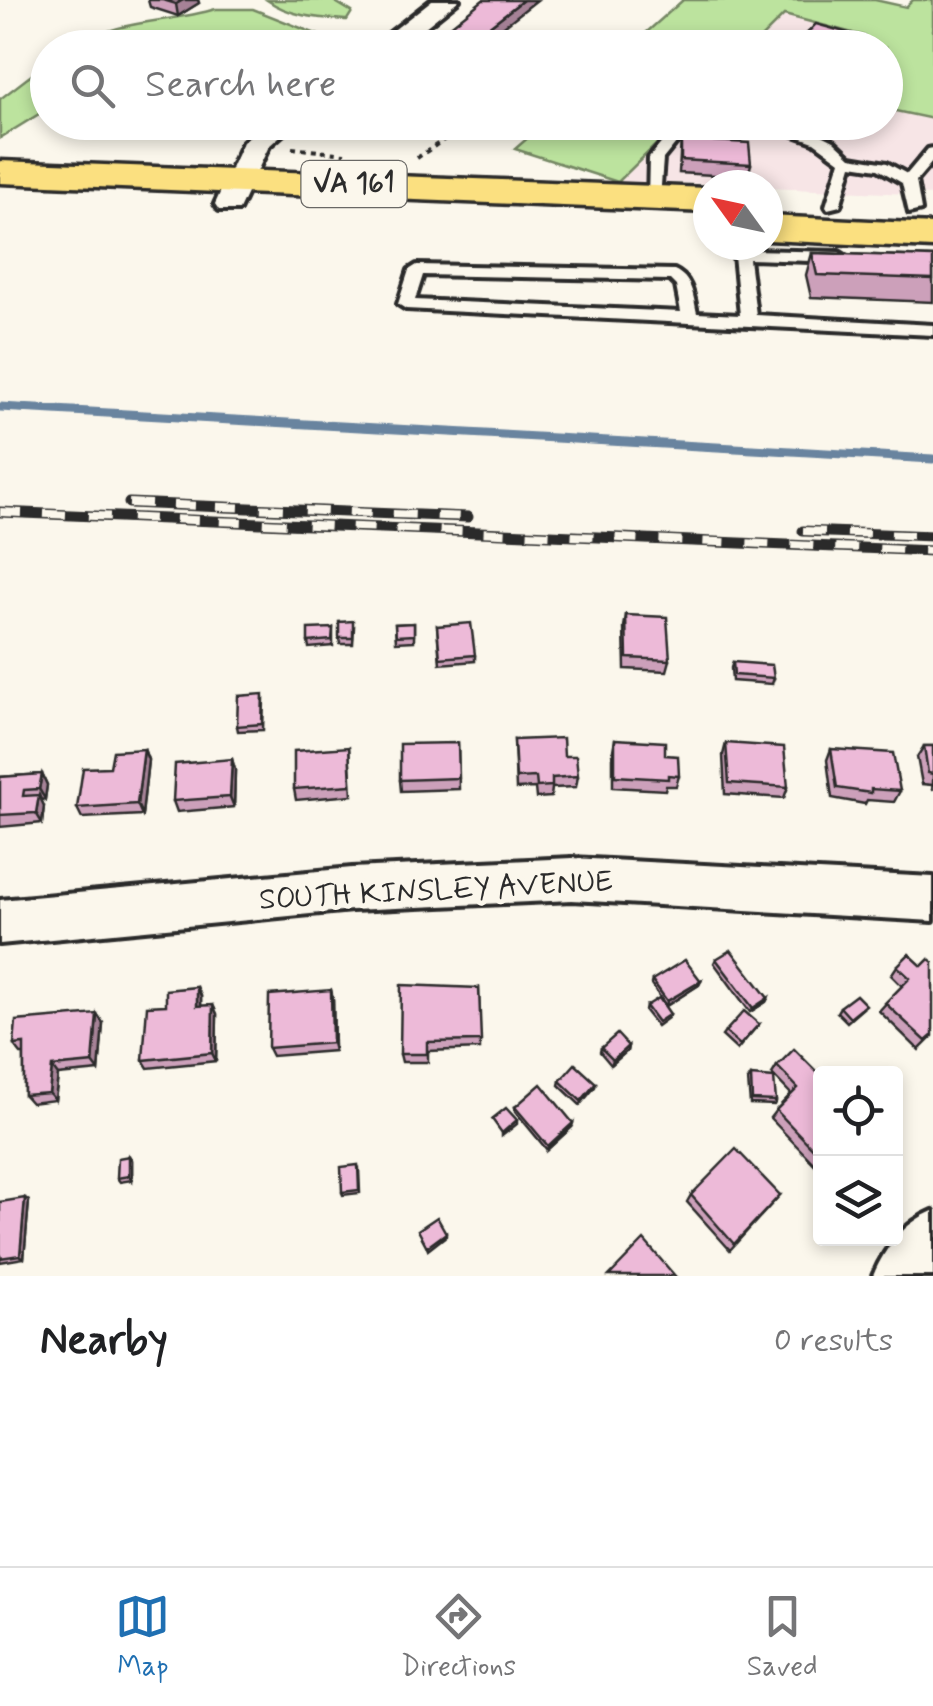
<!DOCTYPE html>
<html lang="en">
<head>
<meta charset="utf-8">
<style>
  body { margin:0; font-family:Mynerve,sans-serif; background:#f2f2f2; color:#202124 }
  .controls { position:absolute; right:30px; bottom:30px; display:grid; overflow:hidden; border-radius:10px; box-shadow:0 5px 15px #0003 }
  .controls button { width:90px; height:90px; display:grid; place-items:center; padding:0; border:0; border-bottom:2px solid #e0e0e0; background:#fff; color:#202124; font:50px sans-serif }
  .compass { position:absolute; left:693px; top:170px; width:90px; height:90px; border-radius:50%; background:#fff; box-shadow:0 5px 15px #0003; rotate:303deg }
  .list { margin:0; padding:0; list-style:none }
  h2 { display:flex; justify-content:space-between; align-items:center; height:130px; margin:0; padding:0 40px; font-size:42px }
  h2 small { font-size:32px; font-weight:400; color:#757577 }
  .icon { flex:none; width:55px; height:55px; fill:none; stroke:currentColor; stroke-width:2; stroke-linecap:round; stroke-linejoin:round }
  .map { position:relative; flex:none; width:933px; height:1276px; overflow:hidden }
  .search { position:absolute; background:#fff; box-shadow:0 5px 15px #0003; left:30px; right:30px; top:30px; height:110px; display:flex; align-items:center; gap:25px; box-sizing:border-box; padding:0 35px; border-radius:55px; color:#757577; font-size:38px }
  .sheet { height:290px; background:#fff }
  nav { display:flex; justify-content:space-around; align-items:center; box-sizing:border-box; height:140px; border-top:2px solid #e0e0e0; background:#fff; font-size:28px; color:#757577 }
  nav a { display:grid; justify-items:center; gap:5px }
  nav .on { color:#1f6fb2 }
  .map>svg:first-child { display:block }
  .built { fill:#f7e5e6 }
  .green { fill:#bce39e; stroke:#748764; stroke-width:2.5 }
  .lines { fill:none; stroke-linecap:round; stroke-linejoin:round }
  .stream { stroke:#69849f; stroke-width:9 }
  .service-casing { stroke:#2b2b2b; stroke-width:8 }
  .minor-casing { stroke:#2b2b2b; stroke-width:8 }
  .primary-casing { stroke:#2b2b2b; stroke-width:7 }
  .path { stroke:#2b2b2b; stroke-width:4; stroke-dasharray:5 5; stroke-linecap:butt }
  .service { fill:#fbf7ec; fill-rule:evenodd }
  .minor { fill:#fbf7ec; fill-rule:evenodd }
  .primary { fill:#fbe080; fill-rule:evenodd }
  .rail-casing { stroke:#2b2b2b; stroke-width:11 }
  .rail { stroke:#fbf7ec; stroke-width:8; stroke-dasharray:22; stroke-linecap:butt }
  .wall { fill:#cca0ba; stroke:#2b2b2b; stroke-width:2.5 }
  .shaded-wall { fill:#a68297; stroke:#2b2b2b; stroke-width:2.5 }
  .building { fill:#edbad8; stroke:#2b2b2b; stroke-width:2.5 }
  .labels { text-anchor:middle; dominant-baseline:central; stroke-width:10; stroke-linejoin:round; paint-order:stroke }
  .shield { fill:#fbf7ec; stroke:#696865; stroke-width:2.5 }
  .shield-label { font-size:28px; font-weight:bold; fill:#2b2b2b }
  .street-label { font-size:30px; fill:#2b2b2b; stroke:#fbf7ec }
</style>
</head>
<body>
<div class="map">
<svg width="933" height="1276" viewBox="0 0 933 1276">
  <rect width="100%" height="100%" fill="#fbf7ec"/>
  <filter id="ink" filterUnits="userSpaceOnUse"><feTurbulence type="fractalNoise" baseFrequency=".01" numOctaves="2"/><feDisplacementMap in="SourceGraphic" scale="20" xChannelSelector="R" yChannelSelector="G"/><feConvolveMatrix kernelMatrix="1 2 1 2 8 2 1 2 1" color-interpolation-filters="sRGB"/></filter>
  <g filter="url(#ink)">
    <g class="built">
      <polygon points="784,15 865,36 855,47 752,48"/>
      <polygon points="886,109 933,119 933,195 768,188 768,185 618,182 678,123 846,122 859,126 862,123 886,122"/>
    </g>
    <g class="green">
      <path d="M267,0H332L352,12L347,20C318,18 291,17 267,0Z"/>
      <polygon points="683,0 875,0 906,7 913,0 933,0 933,119 886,109 886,48 855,47 864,36 784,15 752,47 630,47"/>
      <path d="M216,9H253L326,38L369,35L368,41L359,48H213L192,42L177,48L73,47C121,18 164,24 216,9Z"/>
      <polygon points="47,63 47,109 0,138 0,99"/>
      <polygon points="545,123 545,122 678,123 618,182 515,149"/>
    </g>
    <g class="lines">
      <polyline class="stream" points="0,407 933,459"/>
      <defs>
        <g id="service">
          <polygon points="679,122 693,122 663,159 660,198 648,201 649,158"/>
          <polygon points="757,122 782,122 814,131 834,141 851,157 887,163 907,174 928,149 933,148 933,161 916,181 921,210 909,213 902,183 878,169 852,165 840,206 828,209 826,206 840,161 814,142"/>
          <path d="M733,245H747L748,250L839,252L847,257L839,262L749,259L756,315L933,325V335L406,309L398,304L409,270L417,265L674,270C692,278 693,295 697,313L740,315ZM423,275L670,280L676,286L681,312L415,300Z"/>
        </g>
        <g id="minor">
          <polygon points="432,0 459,0 399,48 371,48"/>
          <polygon points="266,122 296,122 269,146 239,210 219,210 215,204 243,142"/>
          <polygon points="572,858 933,877 933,921 572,900 352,910 0,944 0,900 352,868"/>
          <path d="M933,1211V1276H873C885,1247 904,1223 933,1211Z"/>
        </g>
        <g id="primary">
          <polygon points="0,161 708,188 708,212 0,183"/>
          <polygon points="768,216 933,224 933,248 768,240"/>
        </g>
      </defs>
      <use href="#service" class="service-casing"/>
      <use href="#minor" class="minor-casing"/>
      <use href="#primary" class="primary-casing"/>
      <g class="path">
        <polyline points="292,148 345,154"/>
        <polyline points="417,158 445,139"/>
      </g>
      <use href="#service" class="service"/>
      <use href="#minor" class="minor"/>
      <use href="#primary" class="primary"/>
      <defs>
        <g id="rail">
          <polyline points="129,503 468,517"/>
          <polyline points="0,512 933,551"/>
          <polyline points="803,531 933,536"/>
        </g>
      </defs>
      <use href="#rail" class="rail-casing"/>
      <use href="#rail" class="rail"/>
    </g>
    <g class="wall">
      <polygon points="148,0 198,0 199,3 178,16 150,7"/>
      <polygon points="681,138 751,164 748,177 679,173"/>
      <polygon points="812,253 933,257 933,302 811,297 806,275"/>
      <polygon points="626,615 670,660 667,671 625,669 624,627"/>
      <polygon points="414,623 414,641 396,642 395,624"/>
      <polygon points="437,626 475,655 475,661 440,664"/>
      <polygon points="354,627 353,644 340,644 339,638"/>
      <polygon points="333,628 333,646 309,648 308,642"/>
      <polygon points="733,662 774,678 772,684 732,681 731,668"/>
      <polygon points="264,700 263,730 238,731 237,726"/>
      <polygon points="615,739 665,755 679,776 676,786 666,786 665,790 613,787 613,750"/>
      <polygon points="514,740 564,756 578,776 576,787 552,788 551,797 536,798 535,788 516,789"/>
      <polygon points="458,743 459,789 401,791 400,780"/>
      <polygon points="726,743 788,787 784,798 725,794 723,755"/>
      <polygon points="924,746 933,746 933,790 932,785 922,784 917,757"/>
      <polygon points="349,747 352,795 296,800 294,789"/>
      <polygon points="144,749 148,760 142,815 82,818 77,808 110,767"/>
      <polygon points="831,749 900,791 894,802 867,800 865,804 832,798 827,760"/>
      <polygon points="232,759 235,770 234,807 177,812 173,801"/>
      <polygon points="42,774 47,785 45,799 41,800 44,806 42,823 0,827 0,777"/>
      <polygon points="716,959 768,998 766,1002 750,1012 714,963"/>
      <polygon points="897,966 922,966 933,1036 919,1050 879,1011 902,986 891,975"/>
      <polygon points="652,980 701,981 699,985 666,1006 651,984"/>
      <polygon points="197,987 201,996 201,1006 213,1005 217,1014 216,1061 148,1068 143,1060 166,1005"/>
      <polygon points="479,988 480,1049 428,1051 428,1062 402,1062 400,1054"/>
      <polygon points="331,990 333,999 334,1051 272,1056 268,1048"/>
      <polygon points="646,1006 670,1014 668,1018 657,1026 645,1011"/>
      <polygon points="840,1007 862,1009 847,1022 837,1012"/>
      <polygon points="97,1014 103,1023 99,1071 58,1075 55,1100 31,1103 24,1095 24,1054 21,1054 14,1045"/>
      <polygon points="759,1024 737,1050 722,1036 725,1032"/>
      <polygon points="628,1046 627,1051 611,1065 600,1052 601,1048"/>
      <polygon points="777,1066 820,1075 820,1170 770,1118 776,1110 791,1094 772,1074"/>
      <polygon points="751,1076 776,1101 774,1105 750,1104 748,1080"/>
      <polygon points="560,1081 596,1083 595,1087 580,1105 559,1085"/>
      <polygon points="515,1107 572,1127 547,1150 515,1111"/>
      <polygon points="129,1156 132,1160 132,1180 120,1182 117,1178"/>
      <polygon points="359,1169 360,1193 343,1195 342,1192"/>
      <polygon points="691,1195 780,1195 730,1250 687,1202"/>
      <polygon points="29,1201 24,1258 0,1262 0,1202"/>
    </g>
    <g class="shaded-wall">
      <polygon points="183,0 198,0 199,3 178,16 176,4"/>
      <polygon points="523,0 537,0 476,48 461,48"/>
      <polygon points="852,34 849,48 840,48"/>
      <polygon points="144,749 148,760 142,815 137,804"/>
      <polygon points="232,759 235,770 234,807 230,797"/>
      <polygon points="42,774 47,785 45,799 39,789"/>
      <polygon points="39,795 44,806 42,823 36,813"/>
      <polygon points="701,981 699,985 666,1006 667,1001"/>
      <polygon points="197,987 201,996 201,1015 197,1006"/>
      <polygon points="331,990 333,999 334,1051 332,1043"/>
      <polygon points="768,998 766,1002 750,1012 753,1008"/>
      <polygon points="213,1005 217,1014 216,1061 212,1053"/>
      <polygon points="97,1014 103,1023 99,1071 93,1063"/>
      <polygon points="628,1046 627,1051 611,1065 613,1060"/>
      <polygon points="52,1067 58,1075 55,1100 49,1093"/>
      <polygon points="517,1120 517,1124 502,1136 502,1133"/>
      <polygon points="573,1123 572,1127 547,1150 548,1146"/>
      <polygon points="129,1156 132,1160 132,1180 129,1176"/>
      <polygon points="25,1198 29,1201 24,1258 20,1255"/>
      <polygon points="446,1233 446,1236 428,1250 427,1247"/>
    </g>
    <g class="building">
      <polygon points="163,0 183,0 176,4"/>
      <polygon points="483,0 523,0 461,48 423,48"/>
      <polygon points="816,24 852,34 840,48 793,48"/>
      <polygon points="714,137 714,141 749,143 751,164 681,160 681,138"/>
      <polygon points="812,253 933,257 933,279 817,275"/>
      <polygon points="626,615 667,617 670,660 627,658"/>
      <polygon points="353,621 353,638 339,638 339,622"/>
      <polygon points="414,623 414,635 396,636 395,624"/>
      <polygon points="471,623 475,655 440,658 437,626"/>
      <polygon points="333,628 332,640 308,642 308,629"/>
      <polygon points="733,662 772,665 774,678 734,675"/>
      <polygon points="263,694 262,724 237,726 238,696"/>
      <polygon points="563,738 564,756 576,756 578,776 552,778 552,786 537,787 536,777 516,778 514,740"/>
      <polygon points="615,739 665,742 665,755 678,756 679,776 668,775 668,779 615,776"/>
      <polygon points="458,743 459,778 400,780 400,744"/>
      <polygon points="726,743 784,747 788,787 729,783"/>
      <polygon points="924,746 933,746 933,774 928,773"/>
      <polygon points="349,747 351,785 294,789 294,751"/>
      <polygon points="144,749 137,804 77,808 83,768 110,767 113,751"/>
      <polygon points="831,749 893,753 900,791 871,789 871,793 837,788"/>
      <polygon points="232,759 230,797 173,801 175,764"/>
      <polygon points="42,774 39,789 24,790 23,796 39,795 36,813 0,815 0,777"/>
      <polygon points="731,950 768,998 753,1008 716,959"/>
      <polygon points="909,954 922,966 929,959 933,962 933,1035 926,1041 885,1003 910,978 897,966"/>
      <polygon points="685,960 701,981 667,1001 652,980"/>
      <polygon points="401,985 479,988 481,1041 427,1042 427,1054 400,1054"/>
      <polygon points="197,987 197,1006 213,1005 212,1053 143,1060 147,1006 166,1005 166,990"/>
      <polygon points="331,990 332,1043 268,1048 269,995"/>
      <polygon points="856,995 866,1005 850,1018 840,1007"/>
      <polygon points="659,998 670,1014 658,1022 646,1006"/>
      <polygon points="744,1011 759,1024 740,1045 725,1032"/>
      <polygon points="97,1014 93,1063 52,1067 49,1093 24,1095 24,1044 14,1045 16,1021"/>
      <polygon points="617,1034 628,1046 613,1060 601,1048"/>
      <polygon points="794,1049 820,1075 820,1156 776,1110 798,1088 777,1066"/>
      <polygon points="575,1064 596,1083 581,1101 560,1081"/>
      <polygon points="751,1076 774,1078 776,1101 752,1100"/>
      <polygon points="541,1084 573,1123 548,1146 515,1107"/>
      <polygon points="506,1108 517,1120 502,1133 492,1119"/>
      <polygon points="736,1149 780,1195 734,1244 691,1195"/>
      <polygon points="129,1156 129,1176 117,1178 118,1158"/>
      <polygon points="358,1165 359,1190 342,1192 341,1167"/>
      <polygon points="25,1198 20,1255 0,1258 0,1202"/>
      <polygon points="437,1217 446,1233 427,1247 418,1230"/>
      <polygon points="644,1240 675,1276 609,1276"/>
    </g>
  </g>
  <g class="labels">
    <rect class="shield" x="301.5" y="161" width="105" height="46" rx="8"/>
    <g class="shield-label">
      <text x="354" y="184">VA 161</text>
    </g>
    <g class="street-label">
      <text transform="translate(436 891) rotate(-3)">SOUTH KINSLEY AVENUE</text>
    </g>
  </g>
</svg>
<div class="controls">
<button><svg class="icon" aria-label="locate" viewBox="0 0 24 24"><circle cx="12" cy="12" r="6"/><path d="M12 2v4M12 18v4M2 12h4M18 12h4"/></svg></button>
<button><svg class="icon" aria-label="layers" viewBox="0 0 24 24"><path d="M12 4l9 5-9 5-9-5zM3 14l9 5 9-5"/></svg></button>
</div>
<svg class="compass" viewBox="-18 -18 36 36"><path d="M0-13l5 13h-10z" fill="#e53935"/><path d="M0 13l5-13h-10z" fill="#757577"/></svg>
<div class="search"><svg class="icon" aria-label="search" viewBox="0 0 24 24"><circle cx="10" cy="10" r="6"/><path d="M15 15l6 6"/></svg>Search here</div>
</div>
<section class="sheet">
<h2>Nearby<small>0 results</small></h2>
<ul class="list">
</ul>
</section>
<nav>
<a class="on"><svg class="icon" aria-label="map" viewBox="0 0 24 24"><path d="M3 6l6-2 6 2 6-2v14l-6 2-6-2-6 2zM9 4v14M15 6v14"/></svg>Map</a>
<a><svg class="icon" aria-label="directions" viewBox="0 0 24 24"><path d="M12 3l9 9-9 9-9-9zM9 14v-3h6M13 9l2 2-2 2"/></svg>Directions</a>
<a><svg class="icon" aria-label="saved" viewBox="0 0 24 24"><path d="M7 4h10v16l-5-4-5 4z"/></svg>Saved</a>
</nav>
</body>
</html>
